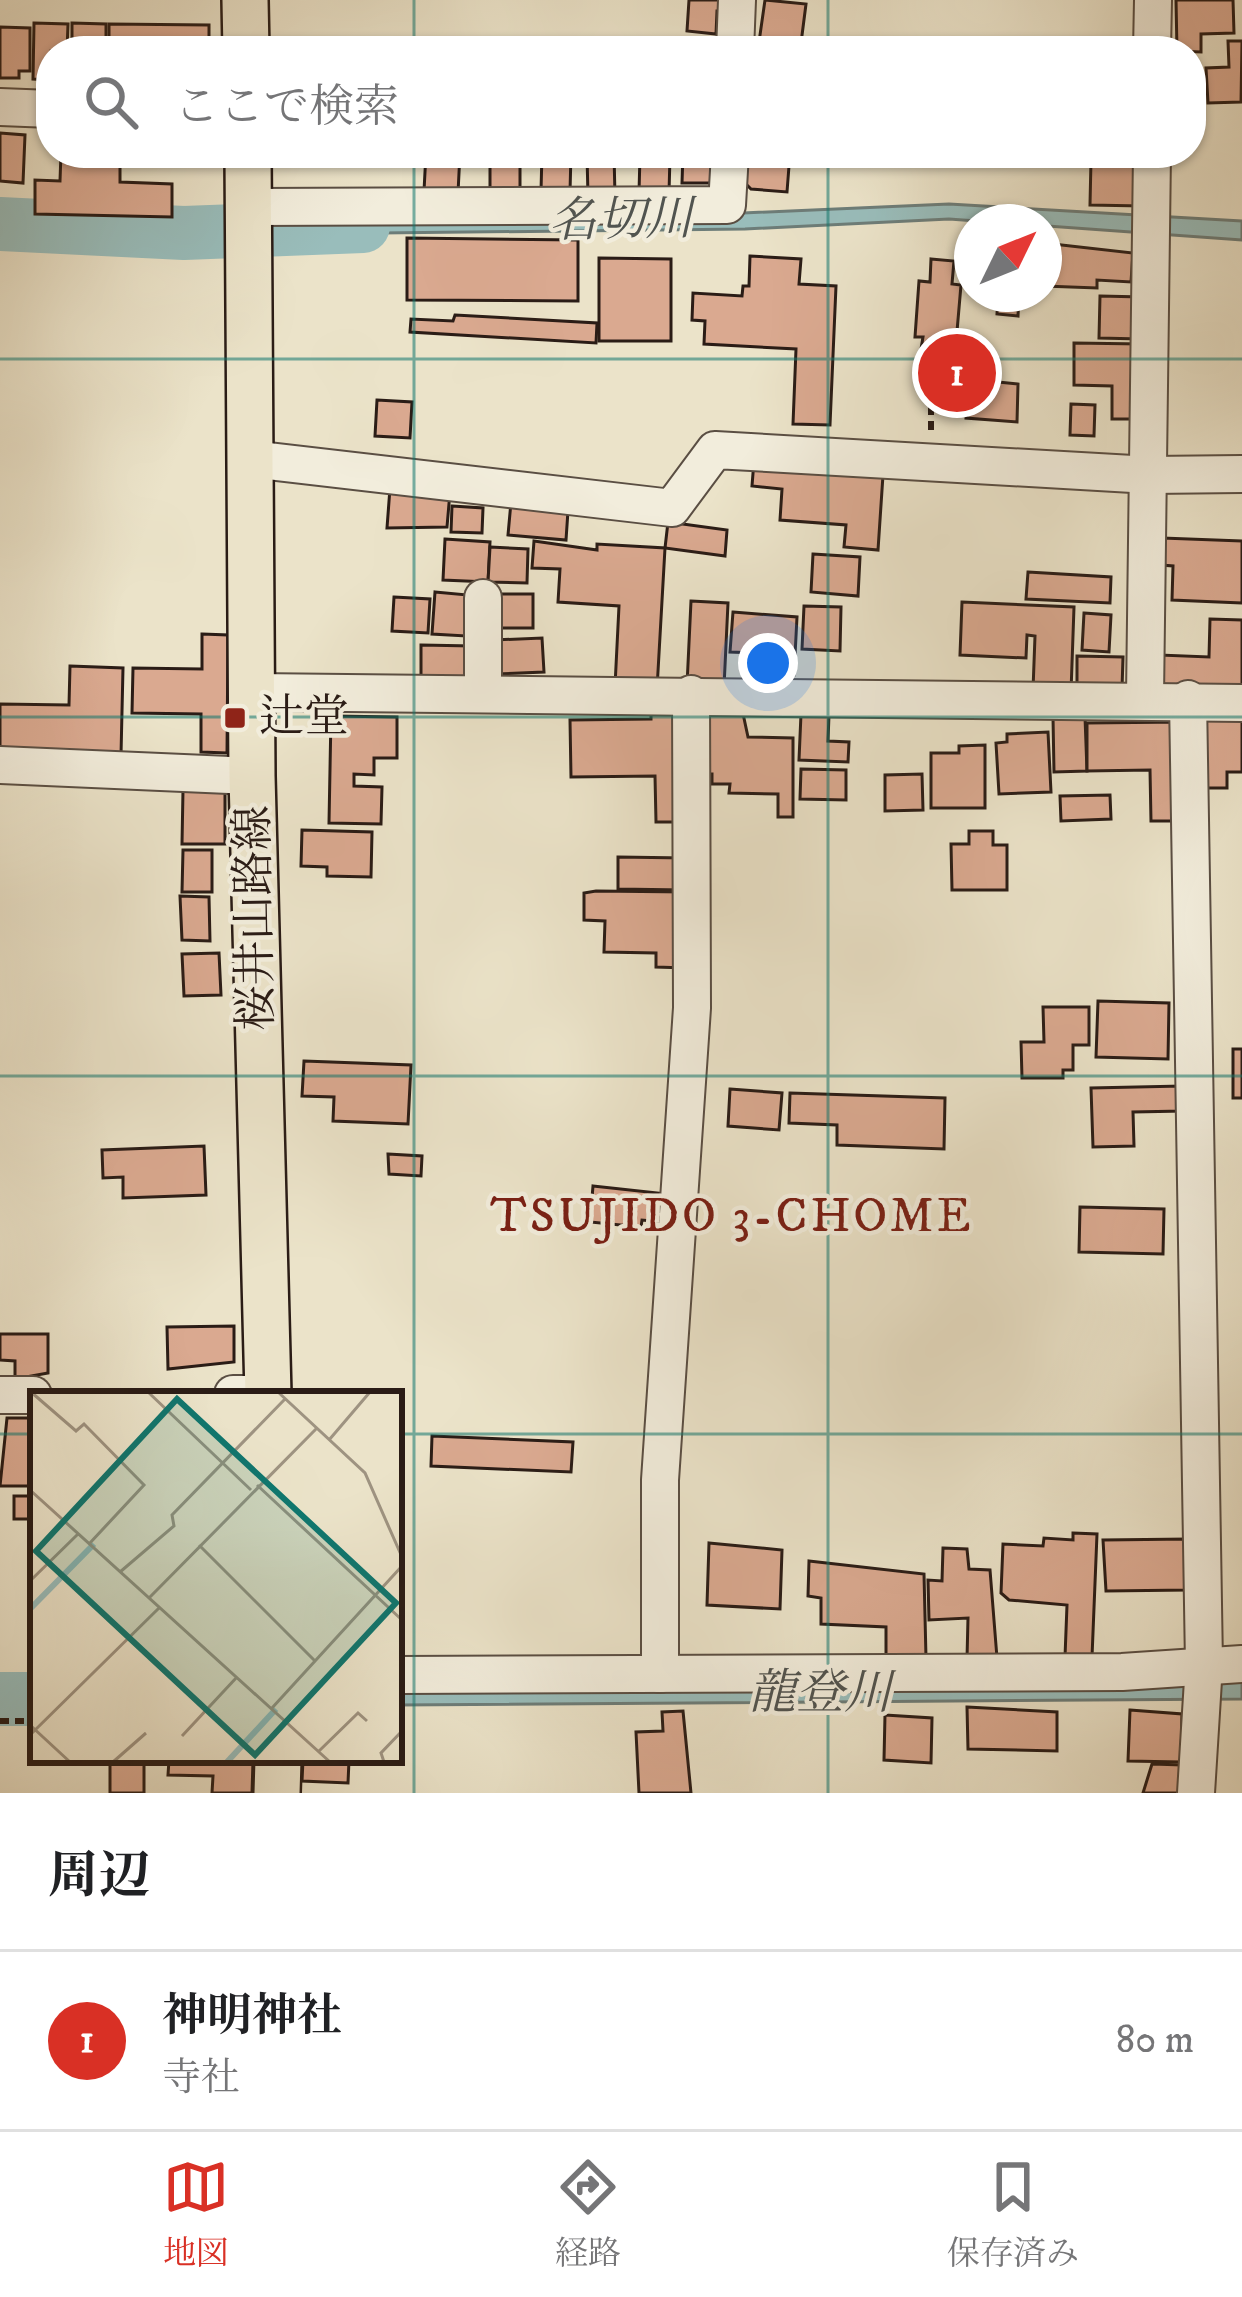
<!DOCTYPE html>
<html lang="ja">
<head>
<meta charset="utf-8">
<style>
  body { margin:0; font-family:"IM FELL DW Pica","Noto Serif JP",serif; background:#f6f6f6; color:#202124 }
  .compass { position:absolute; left:954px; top:204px; width:108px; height:108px; border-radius:50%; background:#fff; box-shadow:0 3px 9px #0004; rotate:47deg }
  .you { position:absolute; left:768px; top:663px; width:42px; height:42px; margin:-30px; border:9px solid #fff; border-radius:50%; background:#1a73e8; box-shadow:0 0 0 18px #1a73e833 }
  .badge { display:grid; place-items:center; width:78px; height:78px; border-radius:50%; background:#d93025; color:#fff; font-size:39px; font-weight:700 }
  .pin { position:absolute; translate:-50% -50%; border:6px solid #fff; box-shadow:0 3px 12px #0006 }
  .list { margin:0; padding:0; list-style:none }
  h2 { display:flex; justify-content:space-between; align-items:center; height:156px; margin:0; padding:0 48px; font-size:51px }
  h2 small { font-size:39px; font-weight:400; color:#757577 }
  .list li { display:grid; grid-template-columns:78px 1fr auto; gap:36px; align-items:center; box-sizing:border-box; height:180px; padding:0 48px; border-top:3px solid #e0e0e0 }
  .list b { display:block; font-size:45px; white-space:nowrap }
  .list p { margin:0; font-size:39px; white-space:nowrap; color:#757577 }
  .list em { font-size:39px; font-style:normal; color:#757577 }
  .icon { flex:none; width:66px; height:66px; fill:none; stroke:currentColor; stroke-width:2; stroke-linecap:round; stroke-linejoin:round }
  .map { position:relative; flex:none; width:1242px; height:1793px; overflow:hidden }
  .search { position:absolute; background:#fff; box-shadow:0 3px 9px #0004; left:36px; right:36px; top:36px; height:132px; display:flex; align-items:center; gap:30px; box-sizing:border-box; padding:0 42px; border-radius:48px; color:#757577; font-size:45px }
  .sheet { height:336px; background:#fff }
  nav { display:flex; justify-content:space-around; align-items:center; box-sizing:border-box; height:168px; border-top:3px solid #e0e0e0; background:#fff; font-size:33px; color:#757577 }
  nav a { display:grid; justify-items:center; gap:6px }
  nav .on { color:#d93025 }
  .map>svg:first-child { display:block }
  .water { fill:#99bdbb; stroke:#6d7d79; stroke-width:3 }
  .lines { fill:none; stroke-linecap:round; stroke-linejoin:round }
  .river { stroke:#99bdbb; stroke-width:54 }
  .building { fill:#daa990; stroke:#2a1c16; stroke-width:3 }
  .minor-casing { stroke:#5a4e43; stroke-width:40 }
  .major-casing { stroke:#2a1c16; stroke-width:50 }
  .path { stroke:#2a1c16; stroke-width:6; stroke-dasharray:9 6; stroke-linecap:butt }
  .minor { stroke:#f2eddc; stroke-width:36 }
  .major { stroke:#ebe3c9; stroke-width:45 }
  .grid { fill:none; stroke:#0f766e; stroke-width:3; stroke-opacity:0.55 }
  .poi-dot { fill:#8f2418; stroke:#f2eddc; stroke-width:4.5 }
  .labels { text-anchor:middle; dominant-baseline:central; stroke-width:9; stroke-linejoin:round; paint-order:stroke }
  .poi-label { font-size:45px; fill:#2a1c16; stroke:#f2eddc; text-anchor:start }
  .street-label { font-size:45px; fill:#2a1c16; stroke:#f2eddc }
  .water-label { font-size:48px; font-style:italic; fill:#515450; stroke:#f2eddc }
  .neighbourhood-label { font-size:48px; letter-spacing:3px; fill:#7a1f14; stroke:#f2eddc }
  .inset-river { fill:none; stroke:#99bdbb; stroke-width:6 }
  .inset-road { fill:none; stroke:#9e9381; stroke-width:3 }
  .view { fill:#0f766e; fill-opacity:0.15; stroke:#0f766e; stroke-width:6 }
  .inset-edge { fill:none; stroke:#2a1c16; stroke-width:6 }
</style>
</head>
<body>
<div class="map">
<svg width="1242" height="1793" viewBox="0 0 1242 1793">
  <rect width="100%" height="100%" fill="#ebe3c9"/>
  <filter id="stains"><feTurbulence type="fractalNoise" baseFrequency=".00167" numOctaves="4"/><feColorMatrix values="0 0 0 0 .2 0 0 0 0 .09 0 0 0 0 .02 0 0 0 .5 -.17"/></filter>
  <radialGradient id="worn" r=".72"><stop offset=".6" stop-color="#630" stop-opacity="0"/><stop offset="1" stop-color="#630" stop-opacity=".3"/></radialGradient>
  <g class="water">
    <polygon points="949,204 1242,221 1242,240 949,219 745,229 294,234 292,218 743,213"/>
    <polygon points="1242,1678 1242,1699 399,1705 399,1682"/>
  </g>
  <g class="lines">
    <g class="river">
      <polyline points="0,224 184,233 363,226"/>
      <polyline points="0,1699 33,1699"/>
    </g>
  </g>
  <g class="building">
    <polygon points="689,0 726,0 725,11 717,11 716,34 687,31"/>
    <polygon points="765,0 806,4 800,51 758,49"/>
    <polygon points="1176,0 1233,0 1234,33 1201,34 1201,52 1177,51"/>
    <polygon points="34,23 68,24 67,51 51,51 51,80 33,79"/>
    <polygon points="72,23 106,24 106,51 72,51"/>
    <polygon points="109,24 209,25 209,51 109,51"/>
    <polygon points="0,27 30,28 30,71 19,71 19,78 0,78"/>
    <polygon points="1228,41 1242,41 1241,102 1208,103 1206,68 1229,67"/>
    <polygon points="0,133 25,135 23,183 0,181"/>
    <polygon points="61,153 120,153 120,182 172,184 172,217 35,214 35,180 60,181"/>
    <polygon points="426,153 460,153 458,193 424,191"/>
    <rect x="490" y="153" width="30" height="42"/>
    <polygon points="542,153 571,153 570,192 541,191"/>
    <polygon points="683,153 723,153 723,159 711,158 711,183 682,183"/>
    <polygon points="745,153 790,153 787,192 751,189 743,181"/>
    <polygon points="1106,153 1144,153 1142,206 1090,205 1091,160 1106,160"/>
    <polygon points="614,154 615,196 588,196 587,155"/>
    <polygon points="640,155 670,156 669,193 639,193"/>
    <polygon points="407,238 578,240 578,301 407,300"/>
    <polygon points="1044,243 1133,253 1131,282 1097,280 1097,288 1044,286"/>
    <polygon points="750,256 801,259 799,284 836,286 830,425 793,424 796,349 704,344 705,321 692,320 693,293 742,296 743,286 749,286"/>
    <polygon points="599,258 671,259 671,341 599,341"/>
    <polygon points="931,259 954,261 952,284 961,285 956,343 948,342 947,352 921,349 923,337 915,337 919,281 930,282"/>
    <polygon points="998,294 1019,294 1018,316 997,314"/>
    <polygon points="1100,296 1142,297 1141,339 1099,338"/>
    <polygon points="455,315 597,323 596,343 410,332 411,319 453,321"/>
    <polygon points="1074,343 1141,344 1140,419 1112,419 1112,386 1074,385"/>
    <polygon points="968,379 1018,384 1017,422 966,418"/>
    <polygon points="377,400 412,402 410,438 375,436"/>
    <polygon points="1071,404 1095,405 1094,436 1070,435"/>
    <polygon points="754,461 883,475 878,550 844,547 846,525 780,520 782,489 752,486"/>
    <polygon points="390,488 450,492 447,527 387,528"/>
    <polygon points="512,491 569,496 566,540 508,535"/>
    <polygon points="452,506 483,508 482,533 451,532"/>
    <polygon points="668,522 727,530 725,556 665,548"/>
    <polygon points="1162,538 1242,541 1242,603 1172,600 1173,566 1161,565"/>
    <polygon points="445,539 490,542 488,582 443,580"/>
    <polygon points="534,541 597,550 597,544 665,548 657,689 615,686 619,606 558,602 560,569 532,568"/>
    <polygon points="490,547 528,549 527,583 488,582"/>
    <polygon points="813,554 860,557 858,596 811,592"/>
    <polygon points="1028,572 1111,577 1110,603 1026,599"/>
    <polygon points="435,592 468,595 466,636 432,634"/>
    <rect x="493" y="594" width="40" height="34"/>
    <polygon points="394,597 430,599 428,633 392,631"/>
    <polygon points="691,601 728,603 724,687 687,685"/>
    <polygon points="962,602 1074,607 1071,692 1033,690 1035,636 1027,635 1026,658 960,655"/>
    <polygon points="804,606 841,607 840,651 802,649"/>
    <polygon points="733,612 797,617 794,675 755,673 756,653 730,652"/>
    <polygon points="1084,613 1111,615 1109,652 1082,650"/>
    <polygon points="1210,619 1242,620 1242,693 1159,690 1160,655 1209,657"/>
    <polygon points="202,634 228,635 227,753 201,752 201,714 132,713 133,668 202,669"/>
    <polygon points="542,638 544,672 496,674 494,640"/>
    <polygon points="421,645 472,646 472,679 421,679"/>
    <polygon points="1077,656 1123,657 1122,689 1077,687"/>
    <polygon points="70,666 123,668 121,755 0,752 0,704 69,705"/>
    <polygon points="704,709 742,709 748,737 793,738 793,817 778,817 778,794 729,793 730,784 712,784 712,774 703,774"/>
    <polygon points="651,711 683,711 685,822 656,822 655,776 571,777 570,720 651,719"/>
    <polygon points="801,714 829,715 828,741 849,742 848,762 799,760"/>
    <polygon points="331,716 397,717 397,758 374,758 374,775 354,774 354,786 382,787 381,824 329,823"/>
    <polygon points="1200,716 1242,716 1242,772 1227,772 1227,788 1201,788"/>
    <polygon points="1053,717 1085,717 1087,771 1054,772"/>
    <polygon points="1181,722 1183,821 1151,821 1150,770 1087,771 1087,723"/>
    <polygon points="1048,732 1051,792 999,794 996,743 1007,742 1007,734"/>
    <polygon points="985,745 985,808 931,808 931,753 959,753 959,746"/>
    <polygon points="801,769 846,770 846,800 800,799"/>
    <polygon points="922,774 923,810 885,811 885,775"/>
    <polygon points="183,790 225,790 225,844 182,844"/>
    <polygon points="1110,795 1111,819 1061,821 1060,796"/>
    <polygon points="302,830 372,832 371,877 327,876 327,867 301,866"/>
    <polygon points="969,831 993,831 993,845 1007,845 1007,890 952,890 951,844 969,844"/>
    <polygon points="183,850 212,850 212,892 182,892"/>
    <polygon points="618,857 685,858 685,890 618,889"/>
    <polygon points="596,891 687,892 686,968 656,967 656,953 604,952 605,921 584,920 584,893"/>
    <polygon points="180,896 209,897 210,941 182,940"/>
    <polygon points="219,953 221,995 184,996 182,954"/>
    <polygon points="1098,1001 1169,1003 1168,1059 1096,1057"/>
    <polygon points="1043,1007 1089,1007 1089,1045 1073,1045 1073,1070 1063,1070 1063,1078 1022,1078 1021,1042 1044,1042"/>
    <rect x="1233" y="1049" width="9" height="49"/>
    <polygon points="304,1061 411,1065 408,1124 333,1121 334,1097 302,1096"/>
    <polygon points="1182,1086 1183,1111 1133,1112 1134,1146 1093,1147 1091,1088"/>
    <polygon points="730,1089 782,1093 779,1130 728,1126"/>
    <polygon points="790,1093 945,1098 944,1149 837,1145 837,1125 789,1123"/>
    <polygon points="204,1146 206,1195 123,1198 123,1177 103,1178 102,1150"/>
    <polygon points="388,1154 422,1156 421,1176 389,1174"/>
    <polygon points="593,1186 667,1194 665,1222 642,1220 641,1227 590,1222"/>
    <polygon points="1080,1207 1164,1209 1163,1254 1079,1252"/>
    <polygon points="234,1326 234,1362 168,1369 167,1327"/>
    <polygon points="0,1334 48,1334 48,1373 15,1379 15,1361 0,1360"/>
    <polygon points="7,1418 33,1418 33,1486 0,1486"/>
    <polygon points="432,1436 573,1442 571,1472 431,1466"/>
    <rect x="14" y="1496" width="19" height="23"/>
    <polygon points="1073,1533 1097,1534 1092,1657 1065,1657 1067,1605 1009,1600 1001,1593 1003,1544 1043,1546 1044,1538 1073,1540"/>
    <polygon points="1188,1539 1188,1590 1106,1591 1103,1540"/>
    <polygon points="709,1543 782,1550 780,1609 707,1605"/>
    <polygon points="943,1548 967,1549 969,1569 990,1570 997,1658 967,1659 968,1618 929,1620 928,1580 942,1581"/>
    <polygon points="809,1561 924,1574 926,1658 886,1656 886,1627 821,1624 821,1598 808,1596"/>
    <polygon points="967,1707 1057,1712 1057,1751 968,1749"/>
    <polygon points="1130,1710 1182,1714 1181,1762 1128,1761"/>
    <polygon points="683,1711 691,1793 639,1793 636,1732 663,1731 662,1712"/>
    <polygon points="885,1715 932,1718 931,1763 884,1760"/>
    <rect x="110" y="1760" width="34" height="33"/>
    <polygon points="169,1760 253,1760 252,1793 212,1793 213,1776 168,1775"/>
    <polygon points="303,1760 349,1760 348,1783 302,1781"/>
    <polygon points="1152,1764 1183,1765 1183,1793 1143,1793"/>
  </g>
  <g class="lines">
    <defs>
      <g id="minor">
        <polyline points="735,51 737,0"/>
        <polyline points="1152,51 1153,0"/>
        <polyline points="0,107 51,109"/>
        <polyline points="248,207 727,205 730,153"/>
        <polyline points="251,459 672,508 715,450 1150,475 1242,474"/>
        <polyline points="483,598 483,693"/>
        <polyline points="254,692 1242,703"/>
        <polyline points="1145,697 1152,153"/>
        <polyline points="1188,699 1204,1664 1196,1793"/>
        <polyline points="0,765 252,776"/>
        <polyline points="233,1394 268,1394"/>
        <polyline points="0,1395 33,1395"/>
        <polyline points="660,1674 660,1480 692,1008 691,694"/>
        <polyline points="399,1675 1122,1672 1242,1664"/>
      </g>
      <g id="major">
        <polyline points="245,0 246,51"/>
        <polyline points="248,153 252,776 268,1394"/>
        <polyline points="277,1793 278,1760"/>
      </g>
    </defs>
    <use href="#minor" class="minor-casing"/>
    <use href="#major" class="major-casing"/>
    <g class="path">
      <polyline points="931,430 931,355"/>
      <polyline points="0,1721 33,1721"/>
    </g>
    <use href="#minor" class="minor"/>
    <use href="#major" class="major"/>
  </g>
  <path class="grid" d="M414,0V51M828,0V51M414,153V1793M828,153V1793M0,359H1242M0,717H1242M0,1076H1242M0,1434H33M399,1434H1242"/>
  <rect class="poi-dot" x="223" y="706" width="24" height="24" rx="6"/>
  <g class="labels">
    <g class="poi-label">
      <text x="259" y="718">辻堂</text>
    </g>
    <g class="street-label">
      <text transform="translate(256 918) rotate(-91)">桜井山路線</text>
    </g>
    <g class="water-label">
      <text transform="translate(621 221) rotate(-1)">名切川</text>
      <text x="820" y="1694">龍登川</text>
    </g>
    <g class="neighbourhood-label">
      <text x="732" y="1217">TSUJIDO 3-CHOME</text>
    </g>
  </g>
  <g transform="translate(30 1391)">
    <rect width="372" height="372" fill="#ebe3c9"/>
    <path class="inset-river" d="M0,218L64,153M197,371L246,318"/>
    <path class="inset-road" d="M1,1L46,40L54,33L114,94L59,153M118,1L221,99M248,1L335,82L372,166M299,49L340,1M227,94L372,229M0,99L300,371M169,154L285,270M90,181L144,135L142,124L255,8M0,190L48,143M119,207L286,38M242,317L372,175M0,334L40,371M0,344L129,217M152,345L207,286M288,361L328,322L337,330M83,371L116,342M354,371L351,362L372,340"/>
    <path class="view" d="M147,8L366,212L225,364L6,160Z"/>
    <rect width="372" height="372" class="inset-edge"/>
  </g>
  <rect width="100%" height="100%" filter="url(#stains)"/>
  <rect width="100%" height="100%" fill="url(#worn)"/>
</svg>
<svg class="compass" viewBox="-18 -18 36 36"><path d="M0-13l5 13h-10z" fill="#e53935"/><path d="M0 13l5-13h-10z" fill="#757577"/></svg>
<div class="you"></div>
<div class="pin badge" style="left:957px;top:373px">1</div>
<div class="search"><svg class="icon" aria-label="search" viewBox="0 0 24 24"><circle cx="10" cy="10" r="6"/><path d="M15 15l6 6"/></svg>ここで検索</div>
</div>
<section class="sheet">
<h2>周辺<small></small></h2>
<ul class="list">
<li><span class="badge">1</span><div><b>神明神社</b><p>寺社</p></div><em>80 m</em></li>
</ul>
</section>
<nav>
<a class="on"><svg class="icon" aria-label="map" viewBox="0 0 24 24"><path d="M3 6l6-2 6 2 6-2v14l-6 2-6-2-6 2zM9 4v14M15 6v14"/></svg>地図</a>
<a><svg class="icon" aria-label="directions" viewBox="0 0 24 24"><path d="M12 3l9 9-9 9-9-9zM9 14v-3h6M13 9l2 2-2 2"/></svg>経路</a>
<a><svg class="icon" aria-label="saved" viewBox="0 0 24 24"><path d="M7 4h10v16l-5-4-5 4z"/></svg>保存済み</a>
</nav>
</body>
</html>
